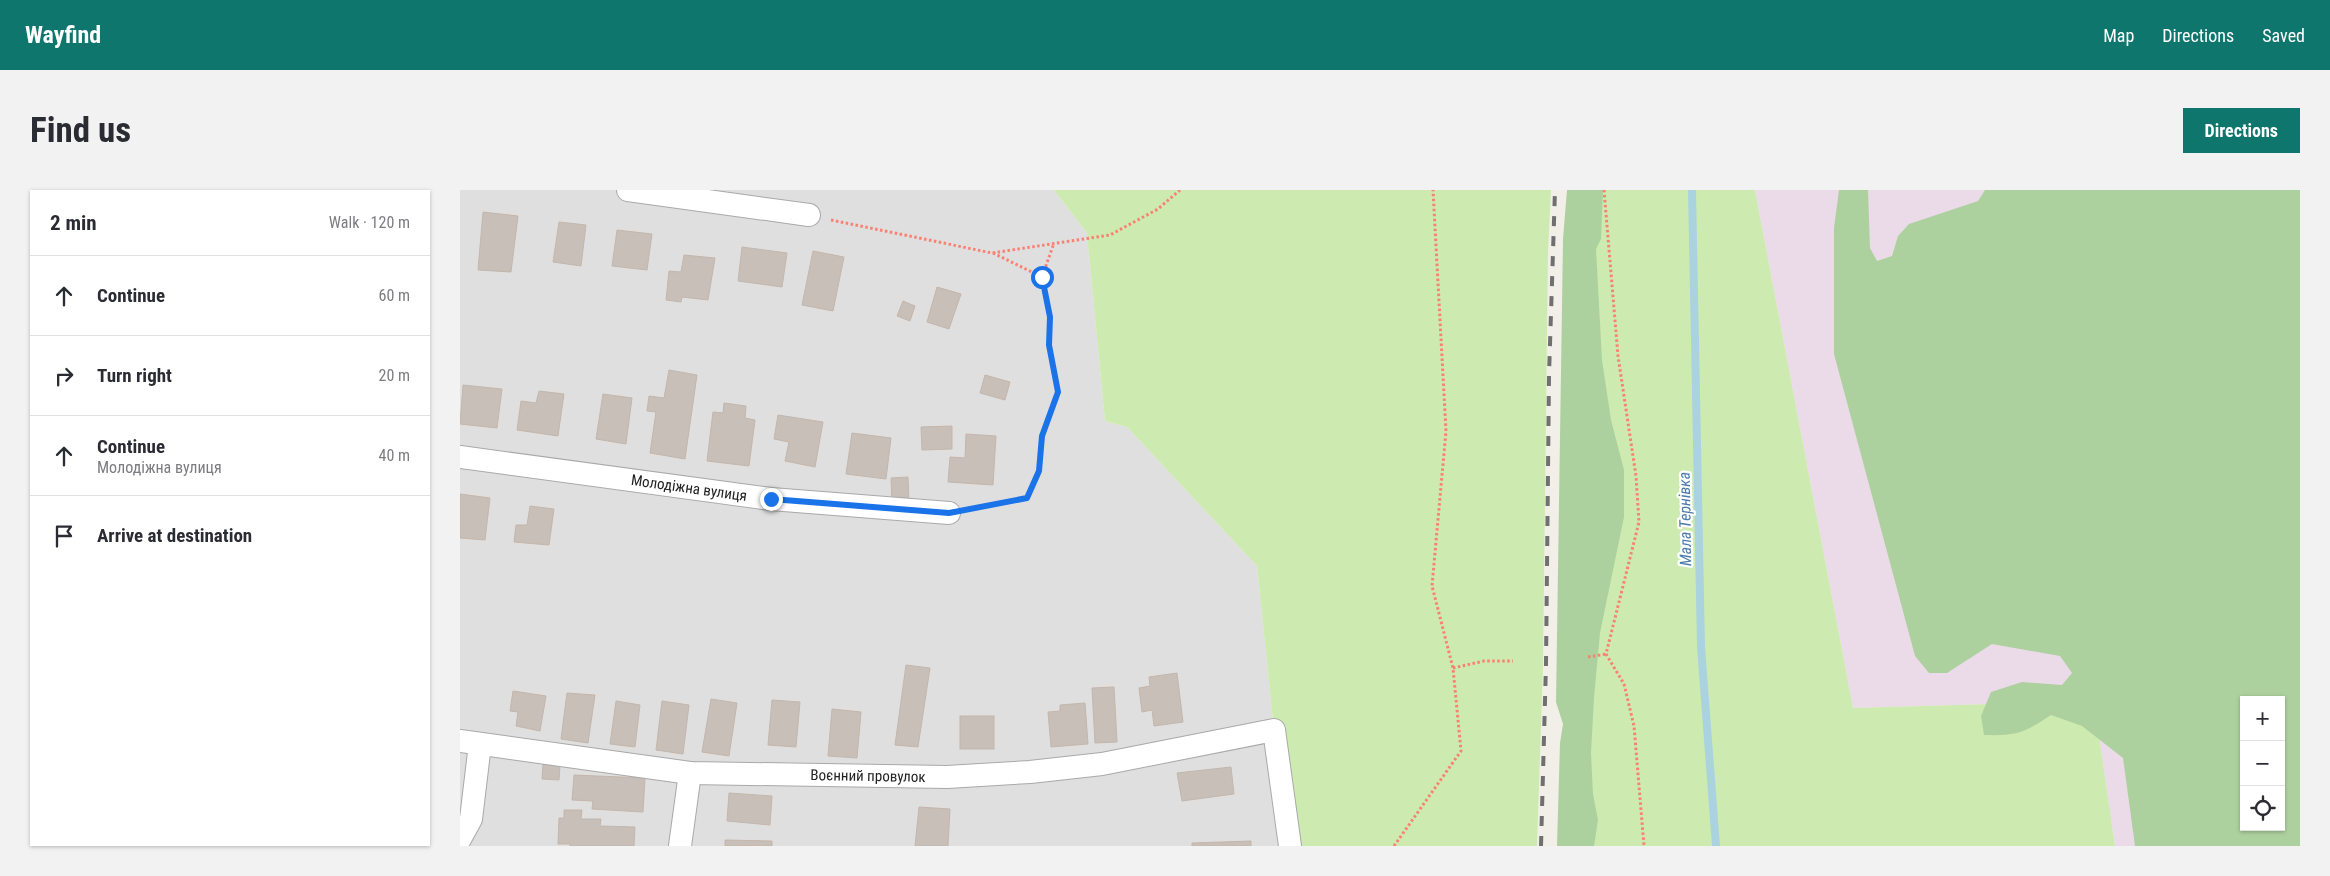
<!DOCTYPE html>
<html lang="en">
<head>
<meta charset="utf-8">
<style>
  body { margin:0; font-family:"Roboto Condensed",sans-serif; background:#f2f2f3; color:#2b2b33 }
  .controls { position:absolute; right:15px; bottom:15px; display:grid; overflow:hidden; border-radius:0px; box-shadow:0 1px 4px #0004 }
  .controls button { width:45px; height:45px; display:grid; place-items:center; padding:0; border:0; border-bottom:1px solid #e1e1e2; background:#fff; color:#2b2b33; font:25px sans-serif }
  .stop { position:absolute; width:15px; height:15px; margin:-11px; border:4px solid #1a73e8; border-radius:50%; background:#fff }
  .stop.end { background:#1a73e8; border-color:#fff; box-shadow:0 1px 5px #0008 }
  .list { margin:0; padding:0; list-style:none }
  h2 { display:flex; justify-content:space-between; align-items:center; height:65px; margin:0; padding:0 20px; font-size:21px }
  h2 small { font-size:16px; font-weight:400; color:#7c7c81 }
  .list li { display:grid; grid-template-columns:32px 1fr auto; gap:15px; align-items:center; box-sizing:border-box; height:80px; padding:0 20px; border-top:1px solid #e1e1e2 }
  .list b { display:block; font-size:19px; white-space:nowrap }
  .list p { margin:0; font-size:16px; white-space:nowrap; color:#7c7c81 }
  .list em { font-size:16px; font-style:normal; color:#7c7c81 }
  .icon { flex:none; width:28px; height:28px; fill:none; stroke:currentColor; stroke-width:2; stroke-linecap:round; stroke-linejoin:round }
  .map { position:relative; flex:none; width:1840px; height:656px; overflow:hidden; border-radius:0px }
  header { display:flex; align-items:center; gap:30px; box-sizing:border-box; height:70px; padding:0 25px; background:#0f766e; color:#fff }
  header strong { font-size:24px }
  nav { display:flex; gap:28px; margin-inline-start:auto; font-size:18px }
  .intro { display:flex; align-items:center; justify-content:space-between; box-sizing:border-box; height:120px; padding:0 30px }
  h1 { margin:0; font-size:35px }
  .button { padding:12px 22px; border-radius:0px; background:#0f766e; color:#fff; font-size:18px; font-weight:700 }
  main { display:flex; gap:30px; padding:0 30px }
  aside { flex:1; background:#fff; border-radius:0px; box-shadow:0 1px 4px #0004 }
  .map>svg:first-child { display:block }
  .residential { fill:#e0dfdf }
  .industrial { fill:#ebdbe8; fill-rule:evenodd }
  .grass { fill:#cdebb0 }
  .forest { fill:#add19e; fill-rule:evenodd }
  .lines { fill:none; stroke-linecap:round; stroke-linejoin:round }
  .stream { stroke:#aad3df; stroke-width:8 }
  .building { fill:#c7bfb8; stroke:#c4b6ab }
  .street-casing { stroke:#a9a9a9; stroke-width:24 }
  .path { stroke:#fa8072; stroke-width:3; stroke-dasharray:2.5 2.5; stroke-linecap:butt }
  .street { stroke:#fff; stroke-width:22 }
  .rail { stroke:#707070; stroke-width:4; stroke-dasharray:10 10; stroke-linecap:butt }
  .route { stroke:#1a73e8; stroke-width:6 }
  .labels { text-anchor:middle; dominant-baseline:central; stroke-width:4.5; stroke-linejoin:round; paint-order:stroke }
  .street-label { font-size:15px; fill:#222; stroke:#fff }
  .water-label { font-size:16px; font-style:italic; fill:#4a7aab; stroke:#fff }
</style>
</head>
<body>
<header>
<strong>Wayfind</strong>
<nav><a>Map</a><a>Directions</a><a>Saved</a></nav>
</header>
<div class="intro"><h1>Find us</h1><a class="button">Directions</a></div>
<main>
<aside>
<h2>2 min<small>Walk · 120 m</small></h2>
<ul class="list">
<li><svg class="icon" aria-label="ahead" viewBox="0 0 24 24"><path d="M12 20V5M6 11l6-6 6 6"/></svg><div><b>Continue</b></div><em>60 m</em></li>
<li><svg class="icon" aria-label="right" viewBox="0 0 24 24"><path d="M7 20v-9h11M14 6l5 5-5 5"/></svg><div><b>Turn right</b></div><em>20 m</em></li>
<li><svg class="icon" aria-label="ahead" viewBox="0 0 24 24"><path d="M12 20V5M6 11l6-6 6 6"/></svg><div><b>Continue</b><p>Молодіжна вулиця</p></div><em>40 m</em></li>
<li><svg class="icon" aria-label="arrive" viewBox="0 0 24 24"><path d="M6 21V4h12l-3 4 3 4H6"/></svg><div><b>Arrive at destination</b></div></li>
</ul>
</aside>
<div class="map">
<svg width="1840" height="656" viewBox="0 0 1840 656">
  <rect width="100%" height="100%" fill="#f2efe9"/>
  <polygon class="residential" points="0,0 594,0 627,43 645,231 667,237 797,376 814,540 830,656 0,656"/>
  <path class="industrial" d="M1295,0H1840V656H1655L1634,511L1393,518ZM1784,510H1821V637H1784Z"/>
  <g class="grass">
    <polygon points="594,0 1091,0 1088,62 1083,477 1077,656 830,656 814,540 797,376 667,237 645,231 627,43"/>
    <polygon points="1120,0 1295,0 1393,518 1634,511 1655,656 1109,656"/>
  </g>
  <g class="forest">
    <polygon points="1107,0 1143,0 1141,49 1136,59 1142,170 1151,230 1164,280 1164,327 1140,443 1134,508 1131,563 1133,604 1138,630 1134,656 1097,656 1100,553 1103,534 1096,512 1103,49"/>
    <path d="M1379,0H1408L1410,58L1417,71L1432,66L1438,46L1449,34L1518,11L1525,0H1840V656H1675L1663,568L1622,536L1591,525C1564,543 1557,546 1524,545L1521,526L1531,502L1562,492L1602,495L1612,483L1600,466L1532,454L1487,483H1469L1455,466L1374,164V38ZM1784,510H1821V637H1784Z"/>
  </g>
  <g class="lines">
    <polyline class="stream" points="1232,0 1241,457 1256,656"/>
  </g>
  <g class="building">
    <polygon points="23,22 58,26 51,82 18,80"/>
    <polygon points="99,32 126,35 121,76 93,72"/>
    <polygon points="157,40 192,44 187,80 152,76"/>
    <polygon points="282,57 327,63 322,97 278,91"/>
    <polygon points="353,61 384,67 373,121 342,115"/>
    <polygon points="224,65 255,68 248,110 222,107 221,112 206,110 209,81 221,82"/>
    <polygon points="477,97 501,104 489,139 467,132"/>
    <polygon points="443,111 455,116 450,131 437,126"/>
    <polygon points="209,180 237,185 225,269 190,263 196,222 187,221 189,206 204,208"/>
    <polygon points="525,185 550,192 545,210 520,203"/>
    <polygon points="3,195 42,199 37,238 0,234"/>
    <polygon points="79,201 104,204 98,246 57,240 61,211 76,213"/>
    <polygon points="143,204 172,208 166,254 136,249"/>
    <polygon points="264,213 286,216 285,228 295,230 289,276 247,271 253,222 263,223"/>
    <polygon points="318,225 363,232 355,277 325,271 329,252 314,249"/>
    <polygon points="492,236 492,259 462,260 461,237"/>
    <polygon points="392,243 431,248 426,289 386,284"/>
    <polygon points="506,244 536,246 533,295 488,292 490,267 505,268"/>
    <polygon points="448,287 449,314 432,315 431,288"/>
    <polygon points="0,304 30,308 25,350 0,348"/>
    <polygon points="70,316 94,319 89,355 54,352 56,335 67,335"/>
    <polygon points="446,475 470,478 458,557 435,555"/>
    <polygon points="717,483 723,532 694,536 692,520 682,522 679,498 690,496 689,487"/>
    <polygon points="654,497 657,552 635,553 632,498"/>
    <polygon points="53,501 86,506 80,541 56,536 58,522 50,521"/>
    <polygon points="107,503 135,505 128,553 101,549"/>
    <polygon points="251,509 277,513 269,566 242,562"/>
    <polygon points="312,510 340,512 336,557 308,555"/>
    <polygon points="156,511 180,515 175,557 150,554"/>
    <polygon points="202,511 229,515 223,564 196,560"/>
    <polygon points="625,513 628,554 591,557 588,522 600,521 600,515"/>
    <polygon points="372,519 401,522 397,568 368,566"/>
    <rect x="500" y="526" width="34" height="33"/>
    <polygon points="83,574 100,575 99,590 82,589"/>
    <polygon points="771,577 774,604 722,611 717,583"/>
    <polygon points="114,585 185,588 183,622 132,619 133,611 112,610"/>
    <polygon points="269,603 312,606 310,635 267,631"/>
    <polygon points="459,617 490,619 488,656 455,656"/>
    <polygon points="104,620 122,620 121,629 141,629 140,636 175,637 174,656 110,656 110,654 98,654 99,628 104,628"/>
    <polygon points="265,650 312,651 312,656 265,656"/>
    <polygon points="791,651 791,656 732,656 732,653"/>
  </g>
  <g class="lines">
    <defs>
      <g id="street">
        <polyline points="168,0 349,25"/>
        <polyline points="0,267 311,309 489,323"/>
        <polyline points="0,551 230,583 487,587 570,582 642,574 814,540 830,656"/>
        <polyline points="0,649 11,629 20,554"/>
        <polyline points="220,656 230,583"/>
      </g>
    </defs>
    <use href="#street" class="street-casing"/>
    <g class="path">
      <polyline points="1144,0 1158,166 1176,286 1179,332 1146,464 1164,494 1174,536 1184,656"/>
      <polyline points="371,30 532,63 650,45 698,19 720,0"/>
      <polyline points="533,63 582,87"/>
      <polyline points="512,318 567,308 579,281 582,246 598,202 589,155 590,127 582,87 594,53"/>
      <polyline points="1128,467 1146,464"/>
      <polyline points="993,478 1024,471 1053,471"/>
      <polyline points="934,656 1001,561 993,478 972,396 986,241 973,0"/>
    </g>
    <use href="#street" class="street"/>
    <polyline class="rail" points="1081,656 1086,474 1089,185 1095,0"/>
  </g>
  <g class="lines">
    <polyline class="route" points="311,309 489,323 567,308 579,281 582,246 598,202 589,155 590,127 582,87"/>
  </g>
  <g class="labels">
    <g class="street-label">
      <text transform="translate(229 298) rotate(8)">Молодіжна вулиця</text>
      <text transform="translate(408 586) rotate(1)">Воєнний провулок</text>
    </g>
    <g class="water-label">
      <text transform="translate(1225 329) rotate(-91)">Мала Тернівка</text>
    </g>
  </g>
</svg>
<div class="controls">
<button>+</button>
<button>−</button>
<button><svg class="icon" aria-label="locate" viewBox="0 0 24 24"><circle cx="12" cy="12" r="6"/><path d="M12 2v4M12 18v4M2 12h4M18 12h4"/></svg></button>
</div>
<div class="stop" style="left:582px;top:87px"></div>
<div class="stop end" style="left:311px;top:309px"></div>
</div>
</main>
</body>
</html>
